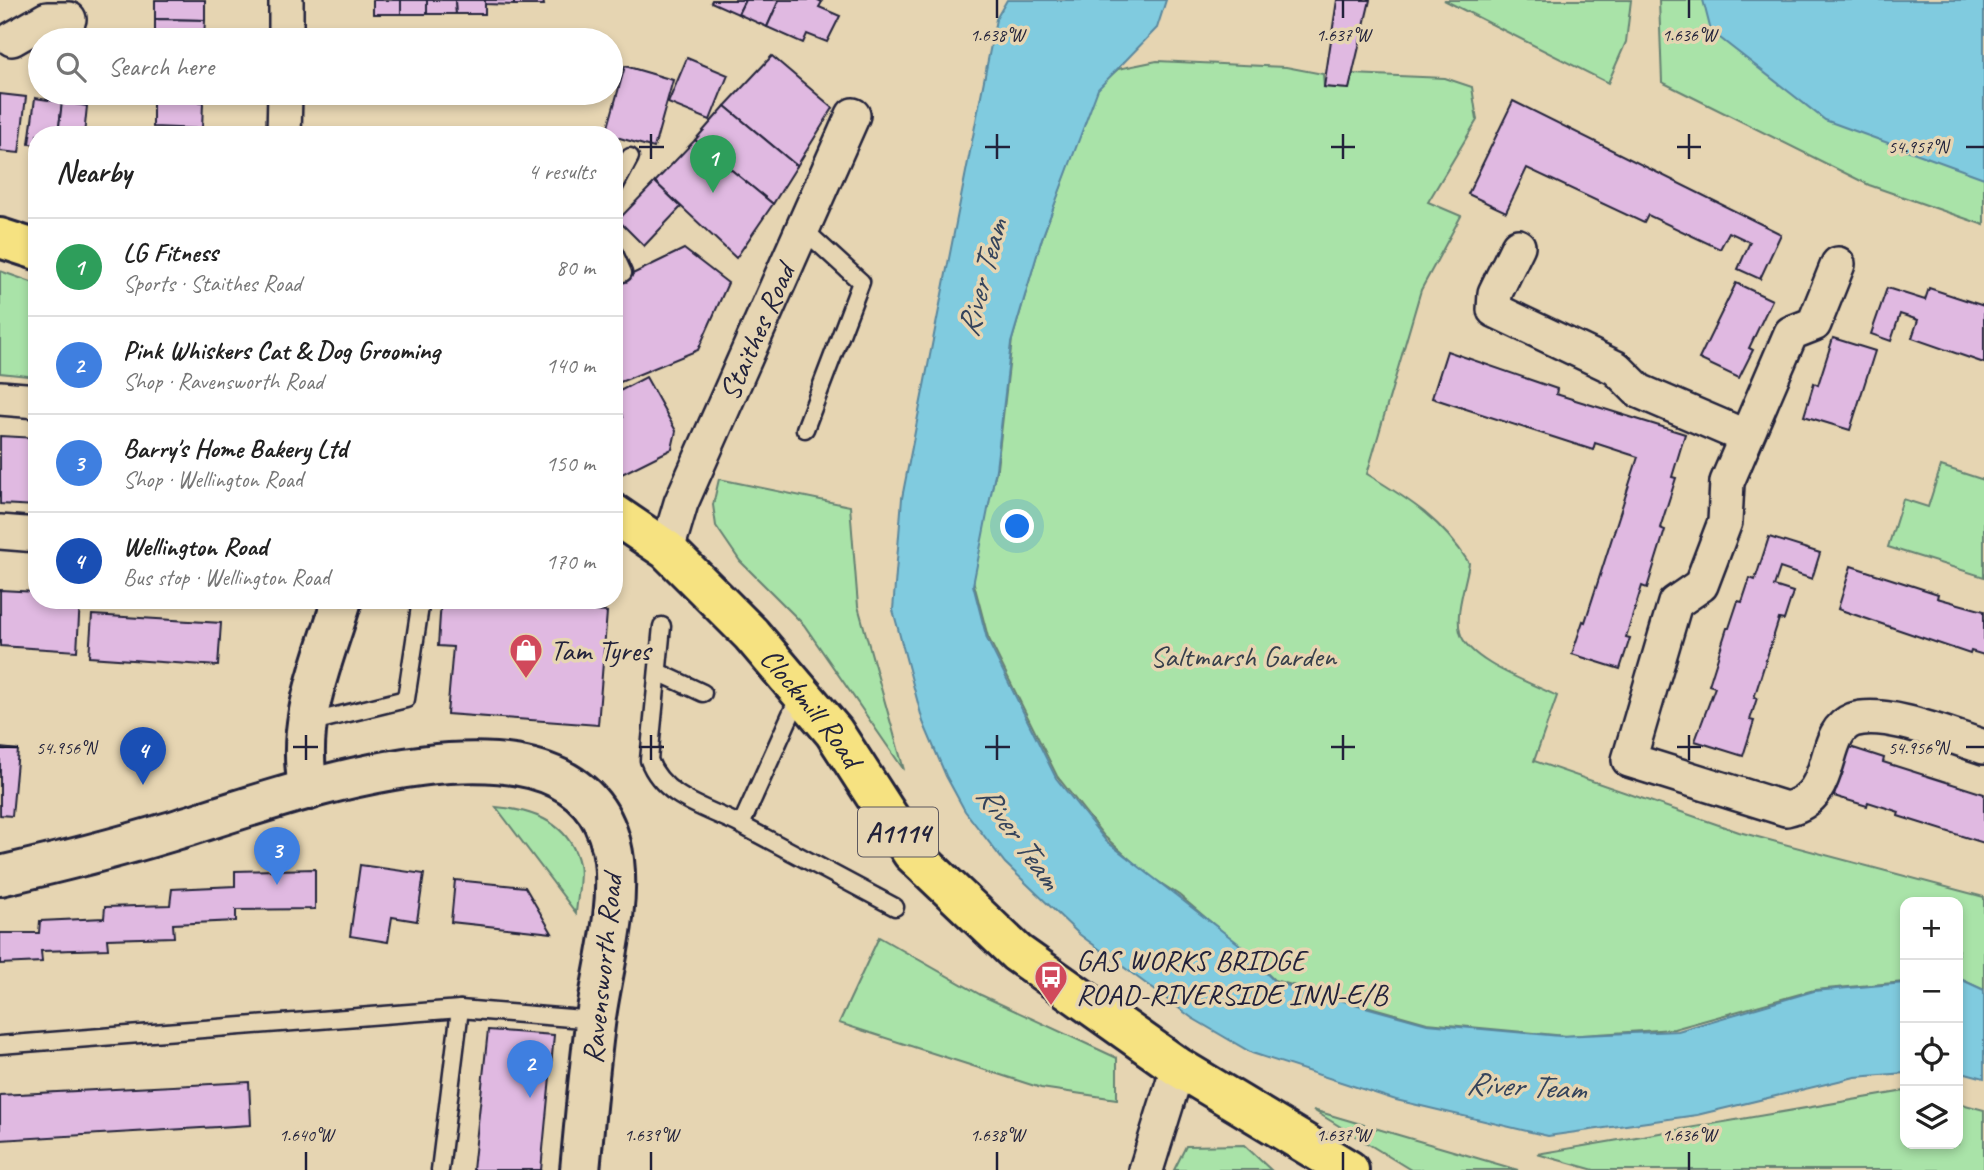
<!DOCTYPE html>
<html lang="en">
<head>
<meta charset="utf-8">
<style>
  body { margin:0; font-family:Caveat,sans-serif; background:#f6f6f6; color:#222 }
  .controls { position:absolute; right:21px; bottom:21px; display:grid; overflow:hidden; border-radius:14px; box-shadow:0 4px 10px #0003 }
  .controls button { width:63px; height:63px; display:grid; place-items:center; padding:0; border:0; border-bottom:2px solid #e0e0e0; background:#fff; color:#222; font:35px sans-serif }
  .you { position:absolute; left:1018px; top:527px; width:24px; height:24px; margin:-18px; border:5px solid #fff; border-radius:50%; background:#1a73e8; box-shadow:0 0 0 10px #1a73e833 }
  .badge { display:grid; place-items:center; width:46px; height:46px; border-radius:50%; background:#b45309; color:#fff; font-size:23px; font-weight:700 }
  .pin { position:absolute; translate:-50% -58px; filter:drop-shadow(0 2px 4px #0008) }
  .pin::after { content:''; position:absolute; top:37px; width:24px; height:21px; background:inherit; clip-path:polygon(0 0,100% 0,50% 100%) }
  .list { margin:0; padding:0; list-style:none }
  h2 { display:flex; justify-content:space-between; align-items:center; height:91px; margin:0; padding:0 28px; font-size:30px }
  h2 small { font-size:23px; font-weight:400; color:#767676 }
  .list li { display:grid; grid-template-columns:46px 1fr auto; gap:21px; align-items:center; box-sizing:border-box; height:98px; padding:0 28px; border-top:2px solid #e0e0e0 }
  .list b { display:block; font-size:26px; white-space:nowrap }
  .list p { margin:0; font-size:23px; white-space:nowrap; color:#767676 }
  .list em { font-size:23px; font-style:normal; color:#767676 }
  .icon { flex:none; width:38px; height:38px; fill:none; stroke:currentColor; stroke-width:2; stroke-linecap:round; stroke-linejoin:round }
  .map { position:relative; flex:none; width:1984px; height:1170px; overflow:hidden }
  .search { position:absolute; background:#fff; box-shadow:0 4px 10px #0003; left:28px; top:28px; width:595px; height:77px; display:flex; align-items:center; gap:18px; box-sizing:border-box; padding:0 24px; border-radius:38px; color:#767676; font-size:26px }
  .panel { position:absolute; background:#fff; box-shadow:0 4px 10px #0003; left:28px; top:126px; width:595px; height:483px; border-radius:28px }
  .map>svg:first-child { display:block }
  .green { fill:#a9e3a8; stroke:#668272; stroke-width:2 }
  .water { fill:#80cbdf; stroke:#5a879d; stroke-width:2 }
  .building { fill:#e0b9e1; stroke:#22223b; stroke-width:2 }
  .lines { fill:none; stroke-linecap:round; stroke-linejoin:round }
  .service-casing { stroke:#22223b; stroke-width:21 }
  .minor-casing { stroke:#22223b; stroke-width:38 }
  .tertiary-casing { stroke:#22223b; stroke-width:44 }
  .primary-casing { stroke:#22223b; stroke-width:44 }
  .service { stroke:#e6d5b2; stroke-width:16 }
  .minor { stroke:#e6d5b2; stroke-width:33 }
  .tertiary { stroke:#e6d5b2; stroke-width:38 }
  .primary { stroke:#f6e281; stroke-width:38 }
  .ticks { fill:none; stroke:#22223b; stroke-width:2.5 }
  .labels { text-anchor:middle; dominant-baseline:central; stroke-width:7; stroke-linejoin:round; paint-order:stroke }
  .shield { fill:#e6d5b2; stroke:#5d585f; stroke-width:2 }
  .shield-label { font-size:28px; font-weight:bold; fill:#22223b }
  .street-label { font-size:30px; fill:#22223b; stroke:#e6d5b2 }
  .poi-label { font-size:30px; fill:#22223b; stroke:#e6d5b2; text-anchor:start }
  .park-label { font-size:30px; fill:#363f4b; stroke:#e6d5b2 }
  .water-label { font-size:32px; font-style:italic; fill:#35445c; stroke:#e6d5b2 }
  .ticks-label { font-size:18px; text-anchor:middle; fill:#22223b; stroke:#e6d5b2; stroke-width:7; stroke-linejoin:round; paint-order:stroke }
</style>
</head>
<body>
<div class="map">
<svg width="1984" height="1170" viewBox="0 0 1984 1170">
  <rect width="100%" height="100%" fill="#e6d5b2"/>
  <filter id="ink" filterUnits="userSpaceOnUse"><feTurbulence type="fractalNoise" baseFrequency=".0143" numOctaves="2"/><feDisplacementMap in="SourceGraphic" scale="14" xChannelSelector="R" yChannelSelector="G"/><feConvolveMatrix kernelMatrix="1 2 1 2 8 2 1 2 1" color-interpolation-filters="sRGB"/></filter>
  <g filter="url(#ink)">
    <g class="green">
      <polygon points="1444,0 1631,0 1626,42 1608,83"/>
      <polygon points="1659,0 1984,0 1984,225 1869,185 1662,82"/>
      <path d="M1157,61L1286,67L1323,74L1324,87L1349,89L1352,74L1445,78L1472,87L1477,120L1428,202L1461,216L1421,290L1367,474C1410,500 1442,520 1469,563C1466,583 1455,612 1460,632C1467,661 1531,683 1557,696L1534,761L1739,832L1984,897V990L1958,978V902H1905V982L1814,990L1674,1029L1566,1036L1427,1023L1274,980L1239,946L1179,895L1145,873L1104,836L1057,776L988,637L973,580L983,522L997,468L1012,340L1040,244L1097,88L1118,69Z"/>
      <polygon points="0,271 37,284 37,377 0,373"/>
      <polygon points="1941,466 1984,480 1984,577 1888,547 1903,499 1928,507"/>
      <polygon points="719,479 850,506 858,606 904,770 804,625 740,561 716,526 713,505"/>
      <path d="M496,807C532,810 570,823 579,864C582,878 577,899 576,913Z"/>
      <polygon points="879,937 981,995 1117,1058 1117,1099 1041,1088 839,1023"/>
      <polygon points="1905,1091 1905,1144 1958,1144 1958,1103 1984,1110 1984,1170 1594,1170 1537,1154"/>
      <polygon points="1313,1110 1518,1170 1411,1170"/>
      <polygon points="1244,1145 1271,1170 1174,1170 1186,1146"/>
    </g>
    <g class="water">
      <polygon points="1007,0 1166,0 1157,28 1098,89 1042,238 1011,343 996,469 973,585 987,639 1056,778 1106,841 1239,944 1275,982 1427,1024 1560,1036 1678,1031 1814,991 1905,983 1905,1073 1855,1077 1697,1115 1548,1136 1396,1100 1252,1053 1192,1018 1079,934 1005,863 965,811 946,776 923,722 893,610 902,498 996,19"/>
      <polygon points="1703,0 1984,0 1984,178 1825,120 1711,31"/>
      <polygon points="1958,978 1984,990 1984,1078 1958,1071"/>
    </g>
    <g class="building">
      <polygon points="155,0 205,0 205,20 155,19"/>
      <rect x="373" y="0" width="28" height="14"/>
      <rect x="401" y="0" width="26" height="14"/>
      <polygon points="427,0 455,0 456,14 427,14"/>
      <polygon points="455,0 485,0 485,14 456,14"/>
      <polygon points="485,0 514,0 514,5 485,4"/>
      <polygon points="514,0 543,0 544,5 514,5"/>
      <polygon points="712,0 745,0 738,14 711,2"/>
      <polygon points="745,0 779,0 767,27 738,14"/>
      <polygon points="779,0 818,0 822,2 819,7 840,16 827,42 807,34 803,43 767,27"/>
      <polygon points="1337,0 1370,0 1349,89 1324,87"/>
      <polygon points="155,19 205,20 204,40 155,40"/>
      <polygon points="772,56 833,108 797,166 725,106"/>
      <polygon points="687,58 728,75 710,120 668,103"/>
      <polygon points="625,66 673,80 654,148 606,134"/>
      <polygon points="153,93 203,93 203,102 153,101"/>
      <polygon points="0,94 26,97 19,153 0,151"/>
      <polygon points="35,98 62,102 58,135 37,135 37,145 29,144"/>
      <polygon points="153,101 203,102 202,129 153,127"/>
      <polygon points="1513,101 1781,234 1760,279 1738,269 1750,242 1729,232 1720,249 1648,215 1644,223 1527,168 1506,212 1468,194"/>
      <polygon points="62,102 87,106 84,135 58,135"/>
      <polygon points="725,106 797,166 773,204 695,140"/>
      <polygon points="695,140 773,204 736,258 655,182"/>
      <polygon points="655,182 681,207 644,246 618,220"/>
      <polygon points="684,249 728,283 698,350 618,383 614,374 614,283"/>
      <polygon points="1736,283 1772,300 1749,348 1753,350 1739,378 1699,359"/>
      <polygon points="1887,288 1925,300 1929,288 1984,306 1984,363 1912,338 1918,320 1900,314 1891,341 1871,334"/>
      <polygon points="1833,338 1875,351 1850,430 1804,416 1814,383 1818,385"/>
      <polygon points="1447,351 1557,389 1556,394 1685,434 1672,477 1676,478 1660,528 1665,530 1647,588 1642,586 1626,637 1630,638 1620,669 1572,654 1583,621 1585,622 1638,457 1595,443 1593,450 1432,398"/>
      <polygon points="646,377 676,431 672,449 616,477 614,418 623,417 614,394"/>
      <polygon points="0,436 37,438 37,506 0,504"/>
      <polygon points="1769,537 1820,553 1812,579 1780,568 1774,586 1793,592 1784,620 1779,619 1754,698 1757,698 1750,720 1754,721 1743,756 1695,741 1715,687 1709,685 1727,628 1729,628 1738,601 1742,602 1750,578 1755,580"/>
      <polygon points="1851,566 1938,594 1937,598 1984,611 1984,655 1971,651 1970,654 1838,609"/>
      <polygon points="0,590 37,592 37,600 80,600 77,651 0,646"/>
      <polygon points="441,600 607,612 598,725 447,714 453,647 438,646"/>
      <polygon points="92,615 221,623 218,666 89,657"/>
      <polygon points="1850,747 1884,758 1883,762 1984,794 1984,843 1898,816 1899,812 1868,802 1867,806 1834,796"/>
      <polygon points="0,748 18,750 12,816 0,815"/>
      <polygon points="360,865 424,874 417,921 392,917 388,942 350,936"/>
      <polygon points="315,869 315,909 236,910 236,921 173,924 174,937 107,939 108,949 41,951 42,962 0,964 0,933 39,933 40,921 104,918 105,907 170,905 172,889 235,886 235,871"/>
      <polygon points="455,880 525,887 552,933 451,922"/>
      <polygon points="488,1030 554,1035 541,1170 473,1170"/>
      <polygon points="249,1082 251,1125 0,1140 0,1095"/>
    </g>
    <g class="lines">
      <defs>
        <g id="service">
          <polyline points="614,187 630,157"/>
          <polyline points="803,229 861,282 805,429"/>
          <polyline points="614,253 623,273"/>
          <path d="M662,626L649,760C663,798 707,808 741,825L800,694"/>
          <polyline points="658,672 703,693"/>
          <polyline points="308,723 406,699 421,600"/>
          <polyline points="741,825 895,907"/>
          <polyline points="0,1045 460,1009 595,1020"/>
          <polyline points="440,1170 460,1009"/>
        </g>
        <g id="minor">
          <polyline points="12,39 47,19 69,19"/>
          <polyline points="286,40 286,0"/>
          <polyline points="284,135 285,93"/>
          <polyline points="1518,246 1495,293 1494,310 1616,368 1639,391 1744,436"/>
          <path d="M1838,264L1814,324L1791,333L1727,482L1725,522L1701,585L1675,603L1629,760L1786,809C1839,798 1818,733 1853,720C1885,709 1952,737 1984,747"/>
          <polyline points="0,398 37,401"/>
          <polyline points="0,532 37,535"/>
          <path id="s1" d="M667,550L681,503L853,115"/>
          <polyline points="1146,1170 1178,1067"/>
        </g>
        <g id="tertiary">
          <path d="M309,790C294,724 323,663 342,600"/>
          <path d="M0,876C57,863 113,849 169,832C272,801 590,677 614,860C620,911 603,967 596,1017C589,1068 585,1119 580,1170"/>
        </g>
        <g id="primary">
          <polyline points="0,238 37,250"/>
          <path id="s2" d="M614,514L667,550L751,634L834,732L912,853L1017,953L1178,1067L1349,1170"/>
        </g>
      </defs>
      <use href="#service" class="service-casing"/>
      <use href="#minor" class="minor-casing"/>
      <use href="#tertiary" class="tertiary-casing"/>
      <use href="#primary" class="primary-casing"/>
      <use href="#service" class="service"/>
      <use href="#minor" class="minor"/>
      <use href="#tertiary" class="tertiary"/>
      <use href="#primary" class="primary"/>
    </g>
  </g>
  <path class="ticks" d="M997,0V18M1343,0V18M1689,0V18M651,134V159M997,134V159M1343,134V159M1689,134V159M639,147H664M985,147H1010M1331,147H1355M1677,147H1701M1966,147H1984M306,735V760M651,735V760M997,735V760M1343,735V760M1689,735V760M0,747H18M293,747H318M639,747H664M985,747H1010M1331,747H1355M1677,747H1701M1966,747H1984M306,1152V1170M651,1152V1170M997,1152V1170M1343,1152V1170M1689,1152V1170"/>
  <defs>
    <symbol id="shop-pin" viewBox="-11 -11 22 30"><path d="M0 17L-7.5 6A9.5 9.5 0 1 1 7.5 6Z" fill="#d1495b" stroke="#e6d5b2"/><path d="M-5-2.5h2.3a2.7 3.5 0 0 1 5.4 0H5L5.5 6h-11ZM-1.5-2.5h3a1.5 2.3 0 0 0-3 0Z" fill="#fff"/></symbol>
    <symbol id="bus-pin" viewBox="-11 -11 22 30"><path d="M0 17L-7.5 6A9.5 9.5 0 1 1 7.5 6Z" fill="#d1495b" stroke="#e6d5b2"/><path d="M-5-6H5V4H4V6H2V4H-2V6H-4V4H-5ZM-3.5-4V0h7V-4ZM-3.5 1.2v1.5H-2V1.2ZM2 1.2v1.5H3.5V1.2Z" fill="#fff"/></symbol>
  </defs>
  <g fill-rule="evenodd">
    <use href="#shop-pin" x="507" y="631" width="38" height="52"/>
    <use href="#bus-pin" x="1032" y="958" width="38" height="52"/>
  </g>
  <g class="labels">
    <rect class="shield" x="858" y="807.5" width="80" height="49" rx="5"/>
    <g class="shield-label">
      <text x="898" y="832">A1114</text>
    </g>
    <g class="street-label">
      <text stroke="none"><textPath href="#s1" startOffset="236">Staithes Road</textPath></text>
      <text stroke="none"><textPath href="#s2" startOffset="278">Clockmill Road</textPath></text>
      <text transform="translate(602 969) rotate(-84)">Ravensworth Road</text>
    </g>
    <g class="poi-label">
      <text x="550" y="650">Tam Tyres</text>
      <text x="1076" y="960">GAS WORKS BRIDGE<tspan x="1076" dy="34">ROAD-RIVERSIDE INN-E/B</tspan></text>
    </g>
    <g class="park-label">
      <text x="1243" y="656">Saltmarsh Garden</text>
    </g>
    <g class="water-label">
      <text transform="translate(982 278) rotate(-75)">River Team</text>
      <text transform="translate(1019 837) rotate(54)">River Team</text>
      <text transform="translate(1526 1086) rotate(3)">River Team</text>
    </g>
  </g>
  <g class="ticks-label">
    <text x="997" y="41">1.638°W</text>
    <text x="1343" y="41">1.637°W</text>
    <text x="1689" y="41">1.636°W</text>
    <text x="1918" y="153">54.957°N</text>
    <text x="66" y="754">54.956°N</text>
    <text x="1918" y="754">54.956°N</text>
    <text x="306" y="1141">1.640°W</text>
    <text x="651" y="1141">1.639°W</text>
    <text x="997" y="1141">1.638°W</text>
    <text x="1343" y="1141">1.637°W</text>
    <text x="1689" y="1141">1.636°W</text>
  </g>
</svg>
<div class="controls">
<button>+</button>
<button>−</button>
<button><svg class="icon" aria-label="locate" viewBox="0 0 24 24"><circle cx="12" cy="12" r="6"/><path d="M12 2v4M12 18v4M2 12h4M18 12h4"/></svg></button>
<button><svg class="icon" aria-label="layers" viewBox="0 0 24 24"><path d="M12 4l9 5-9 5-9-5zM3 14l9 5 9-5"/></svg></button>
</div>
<div class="you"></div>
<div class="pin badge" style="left:713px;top:193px;background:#2e9e5b">1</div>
<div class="pin badge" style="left:530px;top:1098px;background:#3f7fe0">2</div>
<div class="pin badge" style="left:277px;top:885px;background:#3f7fe0">3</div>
<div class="pin badge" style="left:143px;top:785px;background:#1a4fb4">4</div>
<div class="search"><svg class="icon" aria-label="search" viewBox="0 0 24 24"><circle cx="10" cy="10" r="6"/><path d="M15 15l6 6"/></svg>Search here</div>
<section class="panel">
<h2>Nearby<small>4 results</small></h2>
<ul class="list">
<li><span class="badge" style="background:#2e9e5b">1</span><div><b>LG Fitness</b><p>Sports · Staithes Road</p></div><em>80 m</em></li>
<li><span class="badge" style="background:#3f7fe0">2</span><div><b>Pink Whiskers Cat &amp; Dog Grooming</b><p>Shop · Ravensworth Road</p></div><em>140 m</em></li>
<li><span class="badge" style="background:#3f7fe0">3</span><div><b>Barry's Home Bakery Ltd</b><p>Shop · Wellington Road</p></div><em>150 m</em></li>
<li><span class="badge" style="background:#1a4fb4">4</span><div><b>Wellington Road</b><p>Bus stop · Wellington Road</p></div><em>170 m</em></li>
</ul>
</section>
</div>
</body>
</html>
